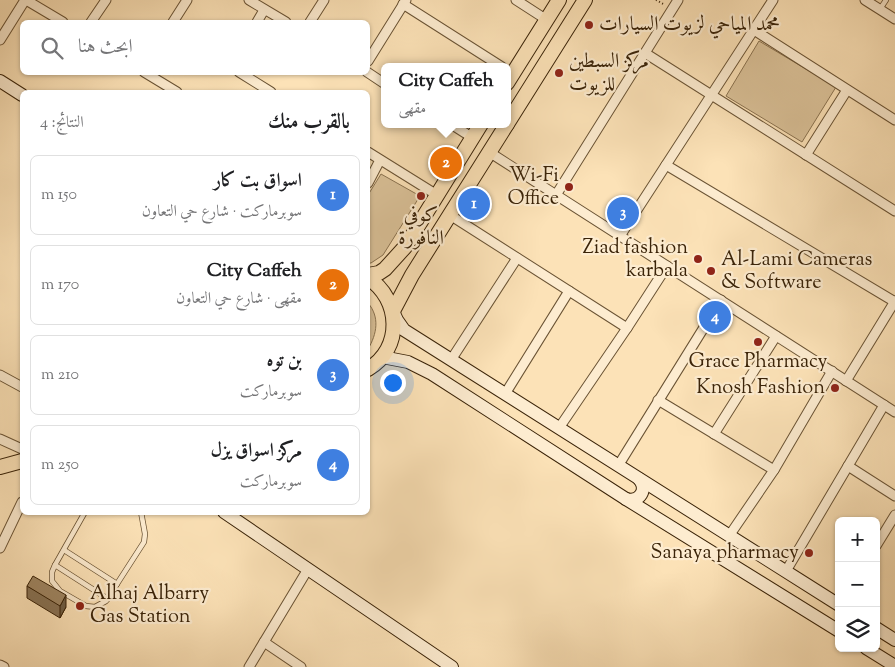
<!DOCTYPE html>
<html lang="ar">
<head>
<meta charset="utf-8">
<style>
  body { margin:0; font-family:"Sorts Mill Goudy",Amiri,serif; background:#f2f2f2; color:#202124; direction:rtl }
  .controls { position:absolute; right:15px; bottom:15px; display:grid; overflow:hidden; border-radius:8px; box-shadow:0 1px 4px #0004 }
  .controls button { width:45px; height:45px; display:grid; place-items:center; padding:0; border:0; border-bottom:1px solid #e0e0e0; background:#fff; color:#202124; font:25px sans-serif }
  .you { position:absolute; left:392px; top:382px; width:18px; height:18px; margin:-12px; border:4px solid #fff; border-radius:50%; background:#1a73e8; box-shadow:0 0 0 8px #1a73e833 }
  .badge { display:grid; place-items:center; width:32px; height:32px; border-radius:50%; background:#b45309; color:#fff; font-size:16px; font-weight:700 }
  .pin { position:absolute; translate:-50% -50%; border:2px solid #fff; box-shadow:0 1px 5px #0006 }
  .popup { position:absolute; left:381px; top:63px; width:130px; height:65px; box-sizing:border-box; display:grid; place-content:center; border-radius:8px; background:#fff; filter:drop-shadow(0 1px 4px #0005); font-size:16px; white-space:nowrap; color:#757577 }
  .popup b { font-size:19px; color:#202124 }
  .popup::after { content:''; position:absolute; left:50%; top:100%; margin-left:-10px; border:10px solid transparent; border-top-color:#fff }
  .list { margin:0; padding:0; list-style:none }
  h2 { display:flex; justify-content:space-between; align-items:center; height:65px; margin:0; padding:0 20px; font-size:21px }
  h2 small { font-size:16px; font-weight:400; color:#757577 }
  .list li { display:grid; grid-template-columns:32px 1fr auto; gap:15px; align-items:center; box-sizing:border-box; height:80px; margin:0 10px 10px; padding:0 10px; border:1px solid #e0e0e0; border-radius:8px }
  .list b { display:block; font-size:19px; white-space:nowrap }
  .list p { margin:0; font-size:16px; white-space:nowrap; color:#757577 }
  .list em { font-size:16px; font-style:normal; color:#757577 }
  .icon { flex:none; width:28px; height:28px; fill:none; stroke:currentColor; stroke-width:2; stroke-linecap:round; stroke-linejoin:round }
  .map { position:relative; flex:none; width:895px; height:667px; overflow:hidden; direction:ltr }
  .search { position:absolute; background:#fff; box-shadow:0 1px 4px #0004; left:20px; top:20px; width:350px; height:55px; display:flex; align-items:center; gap:12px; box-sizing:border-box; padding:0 18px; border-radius:8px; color:#757577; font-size:19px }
  .panel { position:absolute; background:#fff; box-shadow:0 1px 4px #0004; left:20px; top:90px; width:350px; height:425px; border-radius:8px; direction:rtl }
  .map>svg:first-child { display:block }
  .green { fill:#dbc299; stroke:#8a7250 }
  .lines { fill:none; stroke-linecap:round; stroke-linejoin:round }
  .lane-casing { stroke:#6a5334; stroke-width:6 }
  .street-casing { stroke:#6a5334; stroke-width:11 }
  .secondary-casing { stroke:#3a2308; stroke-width:14 }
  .primary-casing { stroke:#3a2308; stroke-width:16 }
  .path { stroke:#3a2308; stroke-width:2; stroke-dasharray:1 2.5; stroke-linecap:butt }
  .lane { stroke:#fdecd0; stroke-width:4.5 }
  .street { stroke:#fdecd0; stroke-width:9 }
  .secondary { stroke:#fdecd0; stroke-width:12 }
  .primary { stroke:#fce2b7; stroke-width:14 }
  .wall { fill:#897355; stroke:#3a2308 }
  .shaded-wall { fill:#6f5e45; stroke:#3a2308 }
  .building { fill:#9f8663; stroke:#3a2308 }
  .poi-dot { fill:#8f2418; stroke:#fdecd0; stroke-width:2 }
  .labels { text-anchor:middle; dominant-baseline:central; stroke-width:4.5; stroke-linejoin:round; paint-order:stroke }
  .poi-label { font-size:20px; fill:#3a2308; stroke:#fdecd0; text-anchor:start }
</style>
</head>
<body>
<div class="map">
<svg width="895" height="667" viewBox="0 0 895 667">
  <rect width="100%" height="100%" fill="#fce2b7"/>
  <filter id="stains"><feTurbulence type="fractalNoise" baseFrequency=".004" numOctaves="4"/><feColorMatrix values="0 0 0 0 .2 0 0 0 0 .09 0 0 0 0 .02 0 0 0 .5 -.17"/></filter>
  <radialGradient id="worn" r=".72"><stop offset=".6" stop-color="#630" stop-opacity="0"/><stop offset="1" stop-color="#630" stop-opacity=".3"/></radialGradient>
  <g class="green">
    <polygon points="759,41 836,87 802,142 726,96"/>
    <polygon points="381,174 420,196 383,255 371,263 368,263 368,195"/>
    <path d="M368,303C380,317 377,334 368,349Z"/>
  </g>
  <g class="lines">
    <defs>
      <g id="lane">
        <polyline points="880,9 886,0"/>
        <polyline points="85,512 55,565 52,572 52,581 60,591 86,606 95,607 106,601 144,542 145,534 141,512"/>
        <polyline points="64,550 117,584"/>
        <polyline points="55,565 108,599"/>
      </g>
      <g id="street">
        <polyline points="26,0 63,22"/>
        <polyline points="249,0 286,22"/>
        <polyline points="516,0 547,20"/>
        <polyline points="865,0 895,19"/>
        <polyline points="403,4 502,67"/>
        <polyline points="91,22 106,0"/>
        <polyline points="173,22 187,0"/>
        <polyline points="257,22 264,10"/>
        <polyline points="310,22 324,0"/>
        <polyline points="754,30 895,120"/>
        <polyline points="0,40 25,0"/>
        <polyline points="645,53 895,211"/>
        <polyline points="368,61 406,0"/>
        <polyline points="144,72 177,92"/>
        <polyline points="239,72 271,92"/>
        <polyline points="367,72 385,84"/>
        <polyline points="451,124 473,138"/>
        <polyline points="368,152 437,195"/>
        <polyline points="489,152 895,412"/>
        <polyline points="806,155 847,90"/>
        <polyline points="666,165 895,302"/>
        <polyline points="368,183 380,160"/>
        <polyline points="556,195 678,0"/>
        <polyline points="450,215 627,328"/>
        <polyline points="620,236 773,0"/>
        <polyline points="451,360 517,258"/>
        <polyline points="0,375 22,387"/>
        <polyline points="846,381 895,301"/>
        <polyline points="505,394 569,291"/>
        <polyline points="658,400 774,470"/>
        <polyline points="559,428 627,328 667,266"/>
        <polyline points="714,434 776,336"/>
        <polyline points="0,439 22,449"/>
        <polyline points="618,466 721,300"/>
        <polyline points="848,466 895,496"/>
        <polyline points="729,536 774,470 832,371"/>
        <polyline points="876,546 895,515"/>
        <polyline points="0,548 22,502"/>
        <polyline points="786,571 884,405"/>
        <polyline points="264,642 301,667"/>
        <polyline points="0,665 4,667"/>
        <polyline points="249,667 308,569"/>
      </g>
      <g id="secondary">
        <polyline points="0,81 22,95"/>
        <polyline points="393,311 397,320 404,330 839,605"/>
        <polyline points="382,357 408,362 432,374 626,499 839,631"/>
        <path d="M626,499C640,503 648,489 639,479"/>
        <polyline points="224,512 452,667"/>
        <polyline points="876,628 895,640"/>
        <polyline points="866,648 895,666"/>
      </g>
      <g id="primary">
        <polyline points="507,83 559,0"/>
        <polyline points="507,124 585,0"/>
        <polyline points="368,275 379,273 385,269 405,247 481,124"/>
        <path d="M368,278C401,299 403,349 368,369"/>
        <polyline points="393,311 412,275 507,124"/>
        <polyline points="0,467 22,461"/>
      </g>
    </defs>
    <use href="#lane" class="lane-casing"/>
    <use href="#street" class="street-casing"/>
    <use href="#secondary" class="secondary-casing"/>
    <use href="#primary" class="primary-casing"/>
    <polyline class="path" points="656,0 665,5"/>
    <use href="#lane" class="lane"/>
    <use href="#street" class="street"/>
    <use href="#secondary" class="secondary"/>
    <use href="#primary" class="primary"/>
  </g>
  <polygon class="wall" points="27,586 66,607 60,618 27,598"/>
  <polygon class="shaded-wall" points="66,595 66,607 60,618 60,606"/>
  <polygon class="building" points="33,576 66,595 60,606 27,586"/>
  <g class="poi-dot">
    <circle cx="589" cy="25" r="5"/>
    <circle cx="559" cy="73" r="5"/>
    <circle cx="569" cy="187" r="5"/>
    <circle cx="421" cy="196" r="5"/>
    <circle cx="698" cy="259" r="5"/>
    <circle cx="711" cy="271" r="5"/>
    <circle cx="758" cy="342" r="5"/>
    <circle cx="835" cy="388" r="5"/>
    <circle cx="809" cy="553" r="5"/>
    <circle cx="80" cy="606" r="5"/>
  </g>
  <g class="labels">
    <g class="poi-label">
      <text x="599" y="25">محمد المياحي لزيوت السيارات</text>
      <text x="569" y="62">مركز السبطين<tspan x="569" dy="23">للزيوت</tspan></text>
      <text x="559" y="176" text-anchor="end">Wi-Fi<tspan x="559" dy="23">Office</tspan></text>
      <text x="421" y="216" text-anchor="middle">كوفي<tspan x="421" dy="23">النافورة</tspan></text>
      <text x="688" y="248" text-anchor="end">Ziad fashion<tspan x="688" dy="23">karbala</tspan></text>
      <text x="721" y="260">Al-Lami Cameras<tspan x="721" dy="23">&amp; Software</tspan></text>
      <text x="758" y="362" text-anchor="middle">Grace Pharmacy</text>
      <text x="825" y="388" text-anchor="end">Knosh Fashion</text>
      <text x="799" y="553" text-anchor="end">Sanaya pharmacy</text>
      <text x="90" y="594">Alhaj Albarry<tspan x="90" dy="23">Gas Station</tspan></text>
    </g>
  </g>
  <rect width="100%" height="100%" filter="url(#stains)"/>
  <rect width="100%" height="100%" fill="url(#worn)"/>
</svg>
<div class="controls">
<button>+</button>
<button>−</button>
<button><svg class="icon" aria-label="layers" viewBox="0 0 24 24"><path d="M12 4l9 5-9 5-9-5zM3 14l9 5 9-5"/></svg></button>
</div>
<div class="you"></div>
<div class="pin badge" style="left:474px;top:204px;background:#3f7fe0">1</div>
<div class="pin badge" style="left:446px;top:163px;background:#e8710a">2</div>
<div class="popup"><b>City Caffeh</b>مقهى</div>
<div class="pin badge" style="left:623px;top:213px;background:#3f7fe0">3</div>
<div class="pin badge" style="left:715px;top:317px;background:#3f7fe0">4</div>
<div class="search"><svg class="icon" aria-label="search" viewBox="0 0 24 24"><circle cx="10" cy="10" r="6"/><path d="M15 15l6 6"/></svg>ابحث هنا</div>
<section class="panel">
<h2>بالقرب منك<small>النتائج: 4</small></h2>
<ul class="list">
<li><span class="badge" style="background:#3f7fe0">1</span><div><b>اسواق بت كار</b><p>سوبرماركت · شارع حي التعاون</p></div><em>150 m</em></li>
<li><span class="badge" style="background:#e8710a">2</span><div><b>City Caffeh</b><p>مقهى · شارع حي التعاون</p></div><em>170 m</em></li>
<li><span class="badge" style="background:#3f7fe0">3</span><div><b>بن توه</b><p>سوبرماركت</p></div><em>210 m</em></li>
<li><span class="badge" style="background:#3f7fe0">4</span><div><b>مركز اسواق يزل</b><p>سوبرماركت</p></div><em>250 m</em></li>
</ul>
</section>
</div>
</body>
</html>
